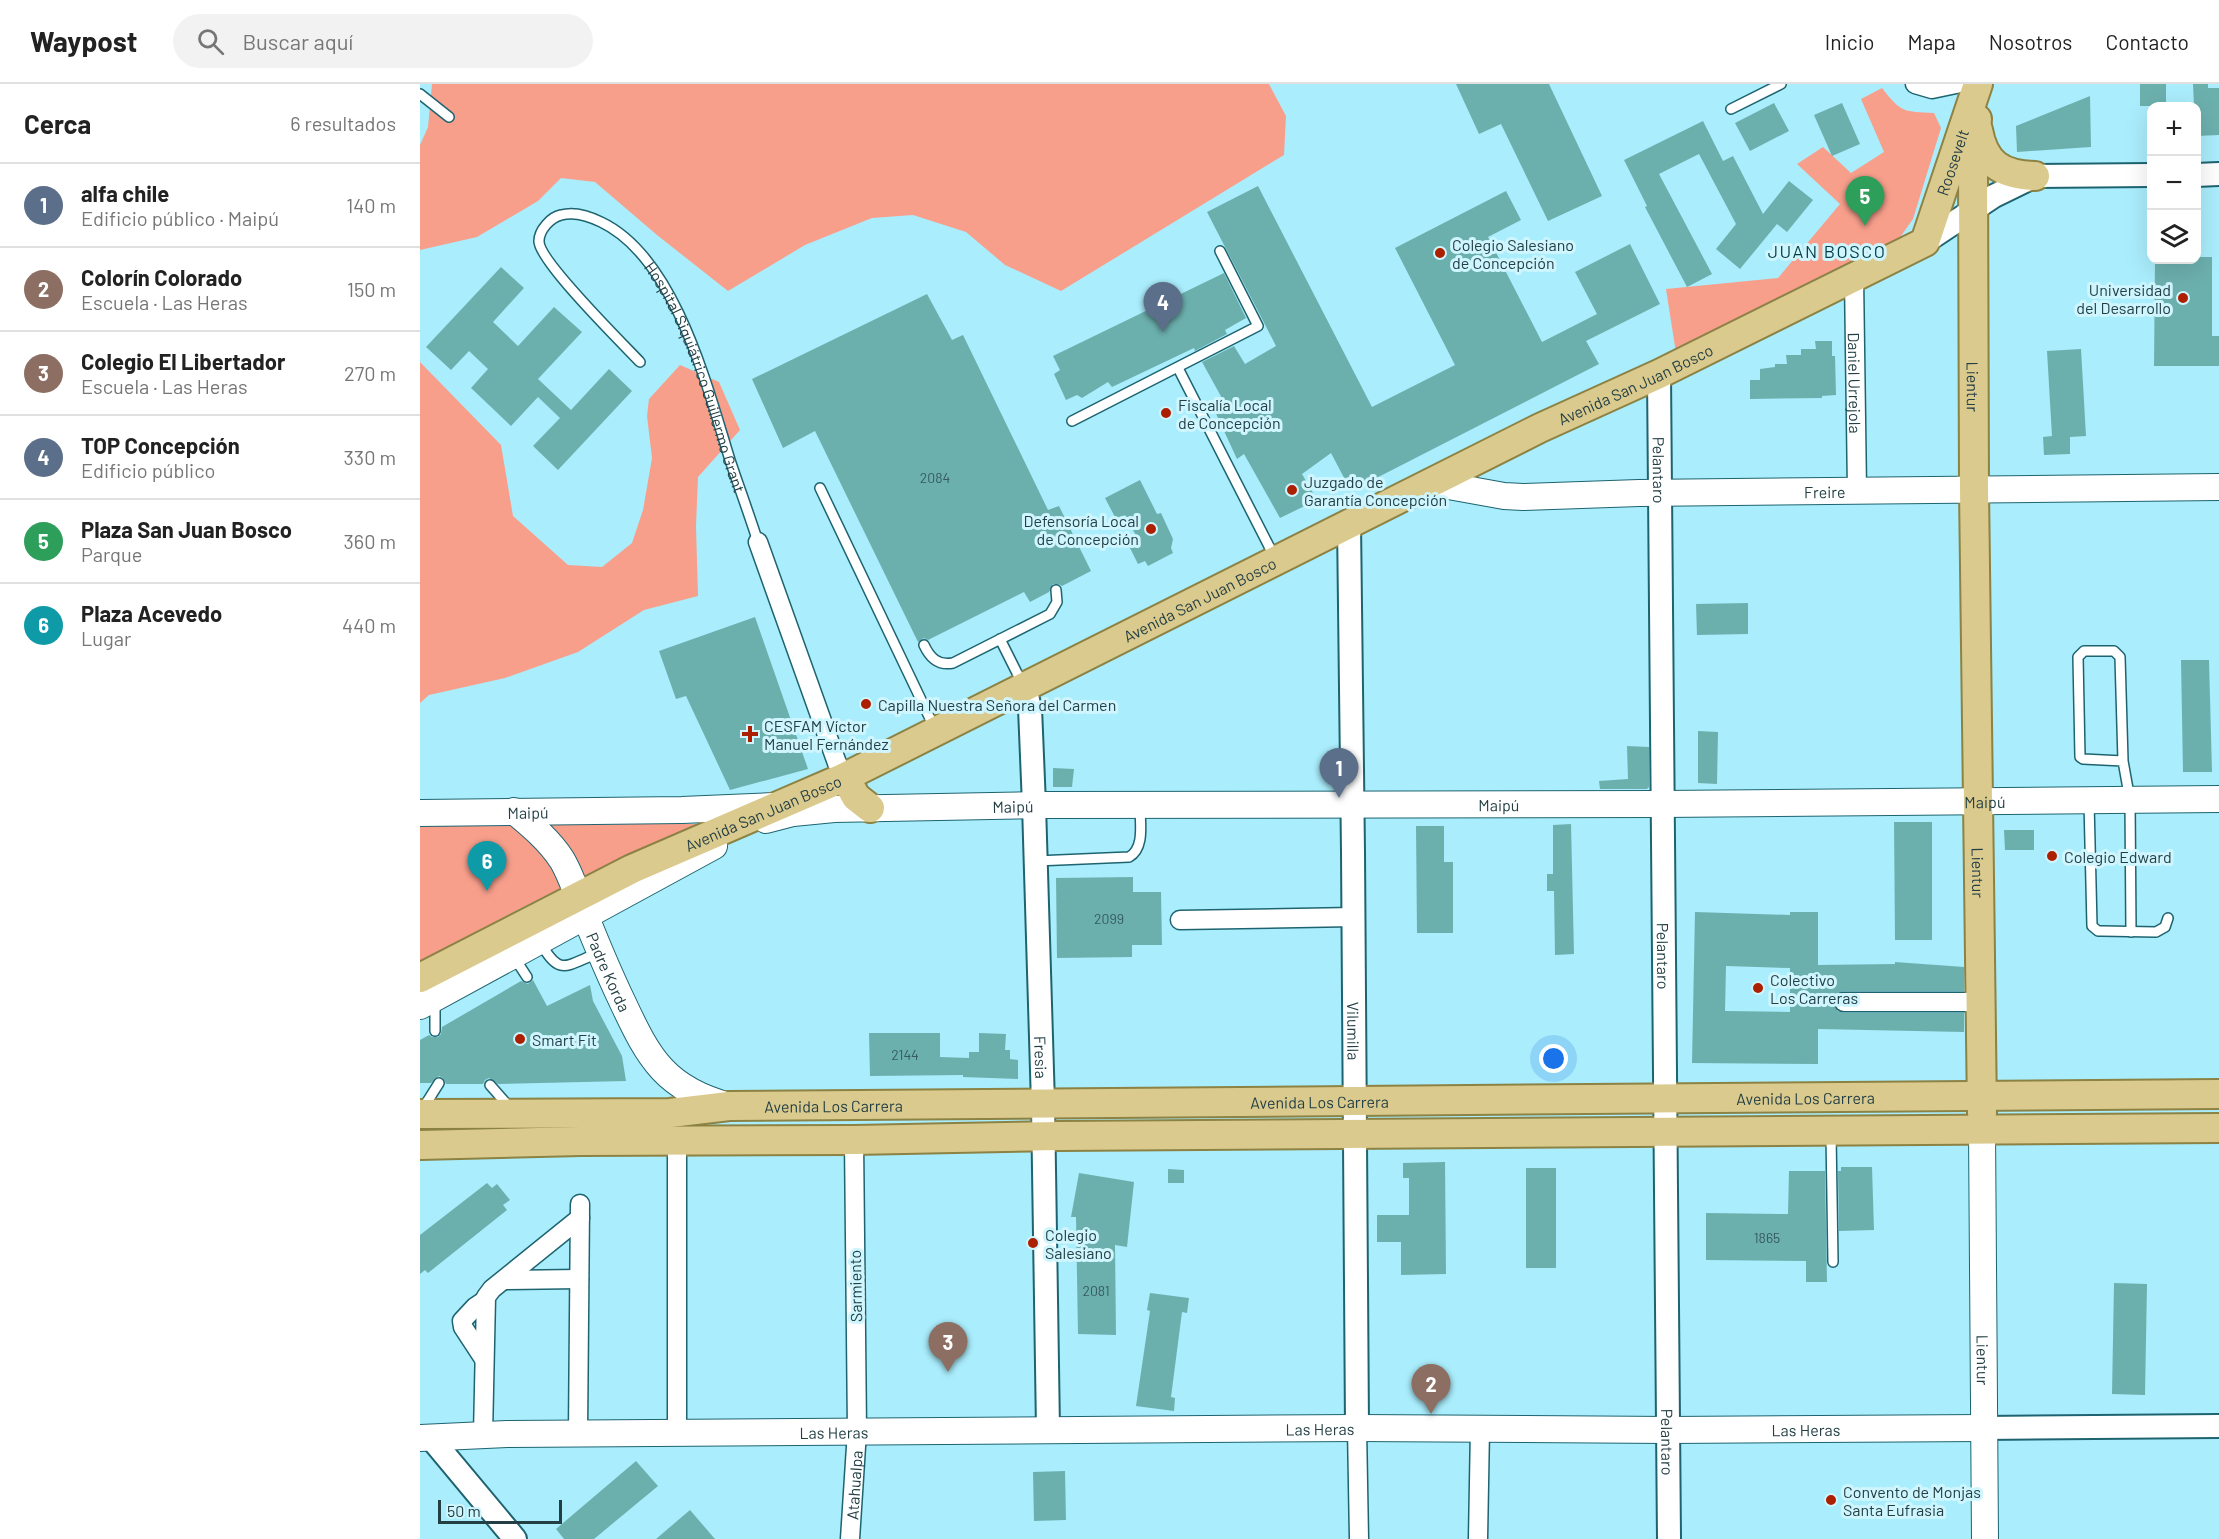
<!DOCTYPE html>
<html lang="es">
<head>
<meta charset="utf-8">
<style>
  body { margin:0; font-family:Barlow,sans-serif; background:#f2f2f2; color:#222 }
  .controls { position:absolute; right:18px; top:18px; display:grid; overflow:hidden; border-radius:12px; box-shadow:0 6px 24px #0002 }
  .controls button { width:54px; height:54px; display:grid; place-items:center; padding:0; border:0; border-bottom:2px solid #e0e0e0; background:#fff; color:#222; font:30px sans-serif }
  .scale { position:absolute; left:18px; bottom:15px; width:124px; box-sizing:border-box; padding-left:6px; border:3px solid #233f44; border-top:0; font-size:16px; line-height:21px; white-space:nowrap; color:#233f44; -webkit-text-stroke:4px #cff6fe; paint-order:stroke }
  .you { position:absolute; left:1134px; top:975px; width:21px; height:21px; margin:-15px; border:4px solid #fff; border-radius:50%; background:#1a73e8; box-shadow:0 0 0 9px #1a73e833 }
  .badge { display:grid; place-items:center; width:39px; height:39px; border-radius:50%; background:#7c3aed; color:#fff; font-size:20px; font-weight:700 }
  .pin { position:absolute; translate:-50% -50px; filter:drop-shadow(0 2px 3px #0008) }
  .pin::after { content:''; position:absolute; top:32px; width:21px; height:18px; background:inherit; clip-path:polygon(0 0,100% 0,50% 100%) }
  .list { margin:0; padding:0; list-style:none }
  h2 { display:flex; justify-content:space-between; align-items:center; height:78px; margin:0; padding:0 24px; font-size:26px }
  h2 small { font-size:20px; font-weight:400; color:#767676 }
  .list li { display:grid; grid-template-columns:39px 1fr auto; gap:18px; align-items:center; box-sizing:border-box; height:84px; padding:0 24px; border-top:2px solid #e0e0e0 }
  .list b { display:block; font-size:22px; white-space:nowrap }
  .list p { margin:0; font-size:20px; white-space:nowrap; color:#767676 }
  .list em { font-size:20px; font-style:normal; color:#767676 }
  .icon { flex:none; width:33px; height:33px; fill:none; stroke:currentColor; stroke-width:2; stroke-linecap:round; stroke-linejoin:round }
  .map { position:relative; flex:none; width:1799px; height:1455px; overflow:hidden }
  header { display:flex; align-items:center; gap:36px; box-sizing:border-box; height:84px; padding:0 30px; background:#fff; border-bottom:2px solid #e0e0e0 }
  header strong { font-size:28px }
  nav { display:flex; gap:33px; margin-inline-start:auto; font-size:21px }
  .search { width:420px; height:54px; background:#f2f2f2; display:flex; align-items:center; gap:15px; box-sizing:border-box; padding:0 21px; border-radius:33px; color:#767676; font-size:22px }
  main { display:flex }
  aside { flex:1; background:#fff }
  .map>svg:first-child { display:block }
  .green { fill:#f89f8c }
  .building { fill:#6cb0ae; fill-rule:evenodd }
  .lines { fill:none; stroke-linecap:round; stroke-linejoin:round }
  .service-casing { stroke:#1e6470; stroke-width:12 }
  .minor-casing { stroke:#1e6470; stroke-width:21 }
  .tertiary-casing { stroke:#1e6470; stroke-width:26 }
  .secondary-casing { stroke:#1e6470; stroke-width:28 }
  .primary-casing { stroke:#8b8243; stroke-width:32 }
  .service { stroke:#fff; stroke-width:9 }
  .minor { stroke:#fff; stroke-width:18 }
  .tertiary { stroke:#fff; stroke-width:22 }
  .secondary { stroke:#fff; stroke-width:26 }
  .primary { stroke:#dbca8e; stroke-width:28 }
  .poi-dot { fill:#ad1f01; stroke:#cff6fe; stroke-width:2 }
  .labels { text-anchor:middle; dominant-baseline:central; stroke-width:6; stroke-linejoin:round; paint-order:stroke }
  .number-label { font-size:14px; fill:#355b5e }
  .street-label { font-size:16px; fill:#233f44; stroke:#cff6fe }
  .poi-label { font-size:16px; fill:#233f44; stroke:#cff6fe; text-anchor:start }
  .neighbourhood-label { font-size:18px; letter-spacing:1.5px; fill:#043d46; stroke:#cff6fe }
</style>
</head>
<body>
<header>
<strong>Waypost</strong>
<div class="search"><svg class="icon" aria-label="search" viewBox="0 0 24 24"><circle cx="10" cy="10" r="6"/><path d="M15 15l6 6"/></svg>Buscar aquí</div>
<nav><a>Inicio</a><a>Mapa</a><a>Nosotros</a><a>Contacto</a></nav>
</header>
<main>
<aside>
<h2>Cerca<small>6 resultados</small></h2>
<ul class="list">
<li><span class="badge" style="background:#5c6f8a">1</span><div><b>alfa chile</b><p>Edificio público · Maipú</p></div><em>140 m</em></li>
<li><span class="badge" style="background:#8d6e63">2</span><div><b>Colorín Colorado</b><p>Escuela · Las Heras</p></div><em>150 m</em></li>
<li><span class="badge" style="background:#8d6e63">3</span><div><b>Colegio El Libertador</b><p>Escuela · Las Heras</p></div><em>270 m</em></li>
<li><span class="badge" style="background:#5c6f8a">4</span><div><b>TOP Concepción</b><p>Edificio público</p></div><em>330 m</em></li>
<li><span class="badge" style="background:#2e9e5b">5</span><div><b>Plaza San Juan Bosco</b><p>Parque</p></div><em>360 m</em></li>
<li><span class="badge" style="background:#0f9aa8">6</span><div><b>Plaza Acevedo</b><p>Lugar</p></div><em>440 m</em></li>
</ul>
</aside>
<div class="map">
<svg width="1799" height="1455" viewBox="0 0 1799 1455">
  <rect width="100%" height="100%" fill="#aaedfc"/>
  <g class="green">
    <polygon points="12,0 849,0 866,32 864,71 641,207 585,181 546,148 493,131 452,134 385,161 308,207 237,151 175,98 141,94 118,117 57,153 0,166 0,61 8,43"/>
    <path d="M1462,4C1482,30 1484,27 1514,29L1521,44L1493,135L1469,169L1256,269L1246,205L1358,194L1420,120L1377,80L1403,63L1431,89L1464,68L1441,15Z"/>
    <polygon points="0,278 81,361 93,432 148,481 182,483 212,459 223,426 232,374 227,332 229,315 260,281 299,298 320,346 278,393 276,442 278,512 224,526 158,568 85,594 9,611 0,619"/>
    <path d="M226,740H287C187,776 95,828 0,877V742Z"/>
  </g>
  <g class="building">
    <polygon points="1036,0 1129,0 1182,112 1128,137 1081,40 1059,50"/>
    <rect x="1720" y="0" width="26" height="22"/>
    <polygon points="1773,0 1788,0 1788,4 1799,4 1799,51 1776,52 1776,22 1774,22"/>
    <polygon points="1670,12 1671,63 1597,68 1596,42"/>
    <polygon points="1354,19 1369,47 1330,67 1315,39"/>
    <polygon points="1422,19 1440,60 1412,72 1394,31"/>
    <polygon points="1283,37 1303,77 1313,72 1343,130 1369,97 1393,116 1367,148 1357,140 1320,185 1296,165 1316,140 1279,70 1239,90 1292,190 1267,203 1225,123 1227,122 1204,76"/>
    <polygon points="838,102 952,323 1035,281 975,164 1086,107 1101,136 1068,153 1122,258 1177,230 1155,188 1210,160 1240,220 1166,257 1179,280 931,407 911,369 882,390 897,416 860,434 824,370 817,375 792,321 803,316 782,278 814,262 825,280 856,262 787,128"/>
    <polygon points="1776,173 1792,173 1792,252 1799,252 1799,282 1734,282 1735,176 1776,176"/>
    <polygon points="81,183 104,204 73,238 98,262 134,223 162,248 118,295 151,326 189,285 212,307 138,386 113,362 140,334 118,313 91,342 51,304 68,285 49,267 31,286 6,263"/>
    <polygon points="804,189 826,234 805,246 807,250 775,267 774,264 692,303 688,298 662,314 657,311 646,316 634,290 640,286 633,272"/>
    <polygon points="507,210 532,256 543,251 628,426 639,422 671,487 642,502 638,500 633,500 629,508 610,518 604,508 508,556 504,554 498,558 395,347 363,364 332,295"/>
    <polygon points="1395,257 1412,257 1412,272 1415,272 1416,311 1402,312 1402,314 1330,315 1330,296 1340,296 1340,285 1355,283 1355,280 1367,280 1366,271 1381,271 1381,265 1396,265"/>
    <polygon points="1661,265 1666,352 1650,353 1650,370 1624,371 1623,353 1632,352 1627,267"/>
    <polygon points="720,396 737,430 741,429 753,455 751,464 753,469 728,482 725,477 718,480 709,462 719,457 705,431 696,435 685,414"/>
    <polygon points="1328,519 1328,550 1277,551 1276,520"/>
    <polygon points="335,533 388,685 310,706 266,612 256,615 239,567"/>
    <polygon points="1761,576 1789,576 1792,688 1763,688"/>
    <polygon points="1278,647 1298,648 1297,700 1278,699"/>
    <polygon points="1207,662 1229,663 1229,703 1227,705 1180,705 1179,697 1208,695"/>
    <polygon points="633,684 654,685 652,703 633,703"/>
    <polygon points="1474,738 1512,738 1512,856 1475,856"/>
    <polygon points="1151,740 1154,870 1135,871 1134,807 1127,807 1127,790 1133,790 1133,741"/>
    <polygon points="996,742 1024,742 1024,778 1033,778 1033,849 997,849"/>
    <polygon points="1584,746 1614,746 1614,766 1585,766"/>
    <polygon points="713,793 713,808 741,808 742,861 712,861 712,873 637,874 636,794"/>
    <path d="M1275,828L1370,831V828H1398V881L1475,880V878L1544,883V907H1424L1415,912L1413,919L1418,927L1424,929H1544V948L1398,945V980L1272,979ZM1306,882L1370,884V928L1305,927Z"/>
    <polygon points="113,896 127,922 170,901 173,917 202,972 206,997 78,1000 69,994 65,996 63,1000 26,1000 23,994 19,992 11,999 0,999 0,956 9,951 12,953 18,953 21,950 22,943 101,897 108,900"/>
    <polygon points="449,949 520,949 520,973 549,974 549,968 559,968 559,949 586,950 585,966 590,966 590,975 598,976 598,995 543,993 543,991 450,992"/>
    <polygon points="1025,1078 1026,1190 981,1191 981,1158 957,1158 957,1131 989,1131 989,1094 983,1094 983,1079"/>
    <polygon points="1421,1083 1452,1083 1454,1146 1419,1147 1418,1087 1421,1087"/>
    <rect x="1106" y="1084" width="30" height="100"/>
    <polygon points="748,1085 764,1086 764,1099 748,1099"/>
    <polygon points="1369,1087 1405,1087 1407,1198 1386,1198 1386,1177 1286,1176 1286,1129 1368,1130"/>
    <polygon points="659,1089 714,1098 707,1163 695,1161 696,1251 658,1250 656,1133 651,1133"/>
    <polygon points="67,1099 72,1104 77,1100 90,1116 83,1121 87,1126 8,1189 5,1186 0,1190 0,1151"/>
    <polygon points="1694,1199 1727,1200 1725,1311 1692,1310"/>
    <polygon points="730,1209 769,1214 767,1229 762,1228 751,1313 755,1314 754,1327 716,1322 730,1227 727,1226"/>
    <polygon points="216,1377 238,1402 174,1455 144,1455 136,1445"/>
    <polygon points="645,1387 646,1436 614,1437 613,1388"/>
    <polygon points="270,1426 295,1455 236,1455"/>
  </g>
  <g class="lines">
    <defs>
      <g id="service">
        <polyline points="0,10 29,33"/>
        <polyline points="1311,25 1361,0"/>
        <path id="s1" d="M220,278C203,260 118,176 119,157C119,146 131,133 141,131C155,127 169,132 181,138C255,173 287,302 310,376C319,403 329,430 338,458"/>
        <polyline points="758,284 855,474"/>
        <polyline points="652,337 838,242 800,167"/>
        <polyline points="400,404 514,643"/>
        <polyline points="580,555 603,601"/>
        <path d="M504,561C510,574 518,582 533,579L630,530L637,518L636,506"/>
        <polyline points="1703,677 1663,675 1660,673 1658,573 1664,567 1694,567 1700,573 1703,677 1710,716 1711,848"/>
        <polyline points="1669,718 1672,842 1678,847 1682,847 1736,848 1745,843 1748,834"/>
        <path d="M616,777L709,773C725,764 720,739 720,723"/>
        <path d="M120,858C140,893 145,882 178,869"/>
        <polyline points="94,873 107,893"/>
        <polyline points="15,916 15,947"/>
        <polyline points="70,1001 85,1018"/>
        <polyline points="7,1018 19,999"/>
        <polyline points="1411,1050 1413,1178"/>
      </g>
      <g id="minor">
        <polyline points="1495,0 1512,5 1536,0"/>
        <path id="s2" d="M1434,193L1437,407"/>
        <polyline points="338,458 417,679 425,693"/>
        <polyline points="760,836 934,833"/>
        <polyline points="1424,918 1561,918"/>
        <polyline points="84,1196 159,1195"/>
        <polyline points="64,1275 43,1243 42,1237 55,1223 64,1217"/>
        <polyline points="937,1344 939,1455"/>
        <polyline points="158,1349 160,1120"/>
        <polyline points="257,1350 257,1057"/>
        <polyline points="63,1351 66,1213 72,1205 160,1134"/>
        <path id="s3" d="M430,1455L437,1347L434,1056"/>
        <polyline points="1058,1455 1060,1344"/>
      </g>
      <g id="tertiary">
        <polyline points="1776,91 1799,90"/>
        <polyline points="1505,158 1574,112 1615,92 1732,91"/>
        <path id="s4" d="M1239,290L1249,1455"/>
        <path id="s5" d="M929,439L933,768L937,1344"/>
        <path id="s6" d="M605,604L610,624L614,721L623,1020L628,1346"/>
        <polyline points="1563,1344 1799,1342"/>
        <polyline points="10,1353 95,1455"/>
      </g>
      <g id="secondary">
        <path id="s7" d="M1012,399L1084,412L1103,413L1219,409L1799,403"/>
        <path id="s8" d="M94,727C111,741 130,757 142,776C152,793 158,813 165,831C177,861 189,890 203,919C229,975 246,1005 309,1022"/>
        <path id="s9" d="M0,729L262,726L354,722"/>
        <path id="s10" d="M346,736L373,729L414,725L625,721L1242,720L1799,715"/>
        <polyline points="0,922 294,762"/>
        <path id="s11" d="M1562,1046L1565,1455"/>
        <path id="s12" d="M0,1354L87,1350L937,1344L1249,1346L1563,1344"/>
      </g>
      <g id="primary">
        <path id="s13" d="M1557,35L1553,77L1554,405L1562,1029"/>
        <path d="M1558,46C1564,80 1582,91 1615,92"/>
        <polyline points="425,693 436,713 450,724"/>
        <path id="s14" d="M0,894L212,785L425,693L1120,344L1239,290L1505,158L1558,0"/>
        <path id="s15" d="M0,1030L250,1029L309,1022L1799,1010"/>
        <polyline points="0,1061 161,1057 434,1056 639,1052 1799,1044"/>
      </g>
    </defs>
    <use href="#service" class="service-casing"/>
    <use href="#minor" class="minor-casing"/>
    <use href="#tertiary" class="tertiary-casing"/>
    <use href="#secondary" class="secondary-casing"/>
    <use href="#primary" class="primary-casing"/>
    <use href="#service" class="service"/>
    <use href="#minor" class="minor"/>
    <use href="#tertiary" class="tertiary"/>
    <use href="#secondary" class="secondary"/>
    <use href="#primary" class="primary"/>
  </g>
  <g class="poi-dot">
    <circle cx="1020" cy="169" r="6"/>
    <circle cx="1763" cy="214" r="6"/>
    <circle cx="746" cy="329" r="6"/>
    <circle cx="872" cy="406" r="6"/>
    <circle cx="731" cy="445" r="6"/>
    <circle cx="446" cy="620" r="6"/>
    <path d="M327 641h6v6h6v6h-6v6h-6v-6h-6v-6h6z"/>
    <circle cx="1632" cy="772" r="6"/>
    <circle cx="1338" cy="904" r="6"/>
    <circle cx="100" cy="955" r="6"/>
    <circle cx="613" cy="1159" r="6"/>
    <circle cx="1411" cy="1416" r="6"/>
  </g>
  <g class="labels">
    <g class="number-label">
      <text x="515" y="393">2084</text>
      <text x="689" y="834">2099</text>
      <text x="485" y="970">2144</text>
      <text x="1347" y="1153">1865</text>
      <text x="676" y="1206">2081</text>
    </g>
    <g class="street-label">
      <text stroke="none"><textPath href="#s14" startOffset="1760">Roosevelt</textPath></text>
      <text stroke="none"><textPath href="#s1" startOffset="424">Hospital Siquiátrico Guillermo Grant</textPath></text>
      <text stroke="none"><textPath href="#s14" startOffset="1353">Avenida San Juan Bosco</textPath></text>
      <text stroke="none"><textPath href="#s2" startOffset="106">Daniel Urrejola</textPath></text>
      <text stroke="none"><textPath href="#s13" startOffset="268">Lientur</textPath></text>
      <text stroke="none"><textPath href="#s4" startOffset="96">Pelantaro</textPath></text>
      <text stroke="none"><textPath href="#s7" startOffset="394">Freire</textPath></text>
      <text stroke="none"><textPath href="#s14" startOffset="867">Avenida San Juan Bosco</textPath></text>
      <text stroke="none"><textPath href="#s10" startOffset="1220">Maipú</textPath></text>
      <text stroke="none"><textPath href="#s10" startOffset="734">Maipú</textPath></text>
      <text stroke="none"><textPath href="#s10" startOffset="248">Maipú</textPath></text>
      <text stroke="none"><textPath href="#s9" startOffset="108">Maipú</textPath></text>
      <text stroke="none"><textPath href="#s14" startOffset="381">Avenida San Juan Bosco</textPath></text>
      <text stroke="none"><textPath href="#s13" startOffset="754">Lientur</textPath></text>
      <text stroke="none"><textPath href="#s4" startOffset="582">Pelantaro</textPath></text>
      <text stroke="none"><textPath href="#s8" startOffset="190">Padre Korda</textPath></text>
      <text stroke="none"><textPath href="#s5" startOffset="508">Vilumilla</textPath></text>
      <text stroke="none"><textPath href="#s6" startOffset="370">Fresia</textPath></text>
      <text stroke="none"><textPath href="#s15" startOffset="1386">Avenida Los Carrera</textPath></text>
      <text stroke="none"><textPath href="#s15" startOffset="900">Avenida Los Carrera</textPath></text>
      <text stroke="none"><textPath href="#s15" startOffset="414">Avenida Los Carrera</textPath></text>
      <text transform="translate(435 1202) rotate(-91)">Sarmiento</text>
      <text stroke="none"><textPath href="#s11" startOffset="230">Lientur</textPath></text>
      <text stroke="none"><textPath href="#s12" startOffset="900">Las Heras</textPath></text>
      <text stroke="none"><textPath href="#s12" startOffset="1386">Las Heras</textPath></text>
      <text stroke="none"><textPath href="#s12" startOffset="414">Las Heras</textPath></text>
      <text stroke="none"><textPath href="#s4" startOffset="1068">Pelantaro</textPath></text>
      <text stroke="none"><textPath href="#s3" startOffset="54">Atahualpa</textPath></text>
    </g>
    <g class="poi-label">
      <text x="1032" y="160">Colegio Salesiano<tspan x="1032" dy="18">de Concepción</tspan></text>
      <text x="1751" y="205" text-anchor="end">Universidad<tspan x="1751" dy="18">del Desarrollo</tspan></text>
      <text x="758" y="320">Fiscalía Local<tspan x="758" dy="18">de Concepción</tspan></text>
      <text x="884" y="397">Juzgado de<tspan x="884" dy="18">Garantía Concepción</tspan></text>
      <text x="719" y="436" text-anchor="end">Defensoría Local<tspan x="719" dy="18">de Concepción</tspan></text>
      <text x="458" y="620">Capilla Nuestra Señora del Carmen</text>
      <text x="344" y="641">CESFAM Víctor<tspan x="344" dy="18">Manuel Fernández</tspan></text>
      <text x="1644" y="772">Colegio Edward</text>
      <text x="1350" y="895">Colectivo<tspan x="1350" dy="18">Los Carreras</tspan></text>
      <text x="112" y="955">Smart Fit</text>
      <text x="625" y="1150">Colegio<tspan x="625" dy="18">Salesiano</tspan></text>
      <text x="1423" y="1407">Convento de Monjas<tspan x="1423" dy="18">Santa Eufrasia</tspan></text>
    </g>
    <g class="neighbourhood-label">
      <text x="1407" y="167">JUAN BOSCO</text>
    </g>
  </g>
</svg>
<div class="controls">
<button>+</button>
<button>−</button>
<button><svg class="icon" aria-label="layers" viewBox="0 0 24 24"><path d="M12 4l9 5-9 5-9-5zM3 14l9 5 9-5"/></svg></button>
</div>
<div class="scale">50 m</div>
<div class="you"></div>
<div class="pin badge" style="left:919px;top:714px;background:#5c6f8a">1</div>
<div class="pin badge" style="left:1011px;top:1330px;background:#8d6e63">2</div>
<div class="pin badge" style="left:528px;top:1288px;background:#8d6e63">3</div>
<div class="pin badge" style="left:743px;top:248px;background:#5c6f8a">4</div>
<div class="pin badge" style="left:1445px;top:142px;background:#2e9e5b">5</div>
<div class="pin badge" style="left:67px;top:807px;background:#0f9aa8">6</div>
</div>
</main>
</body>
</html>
